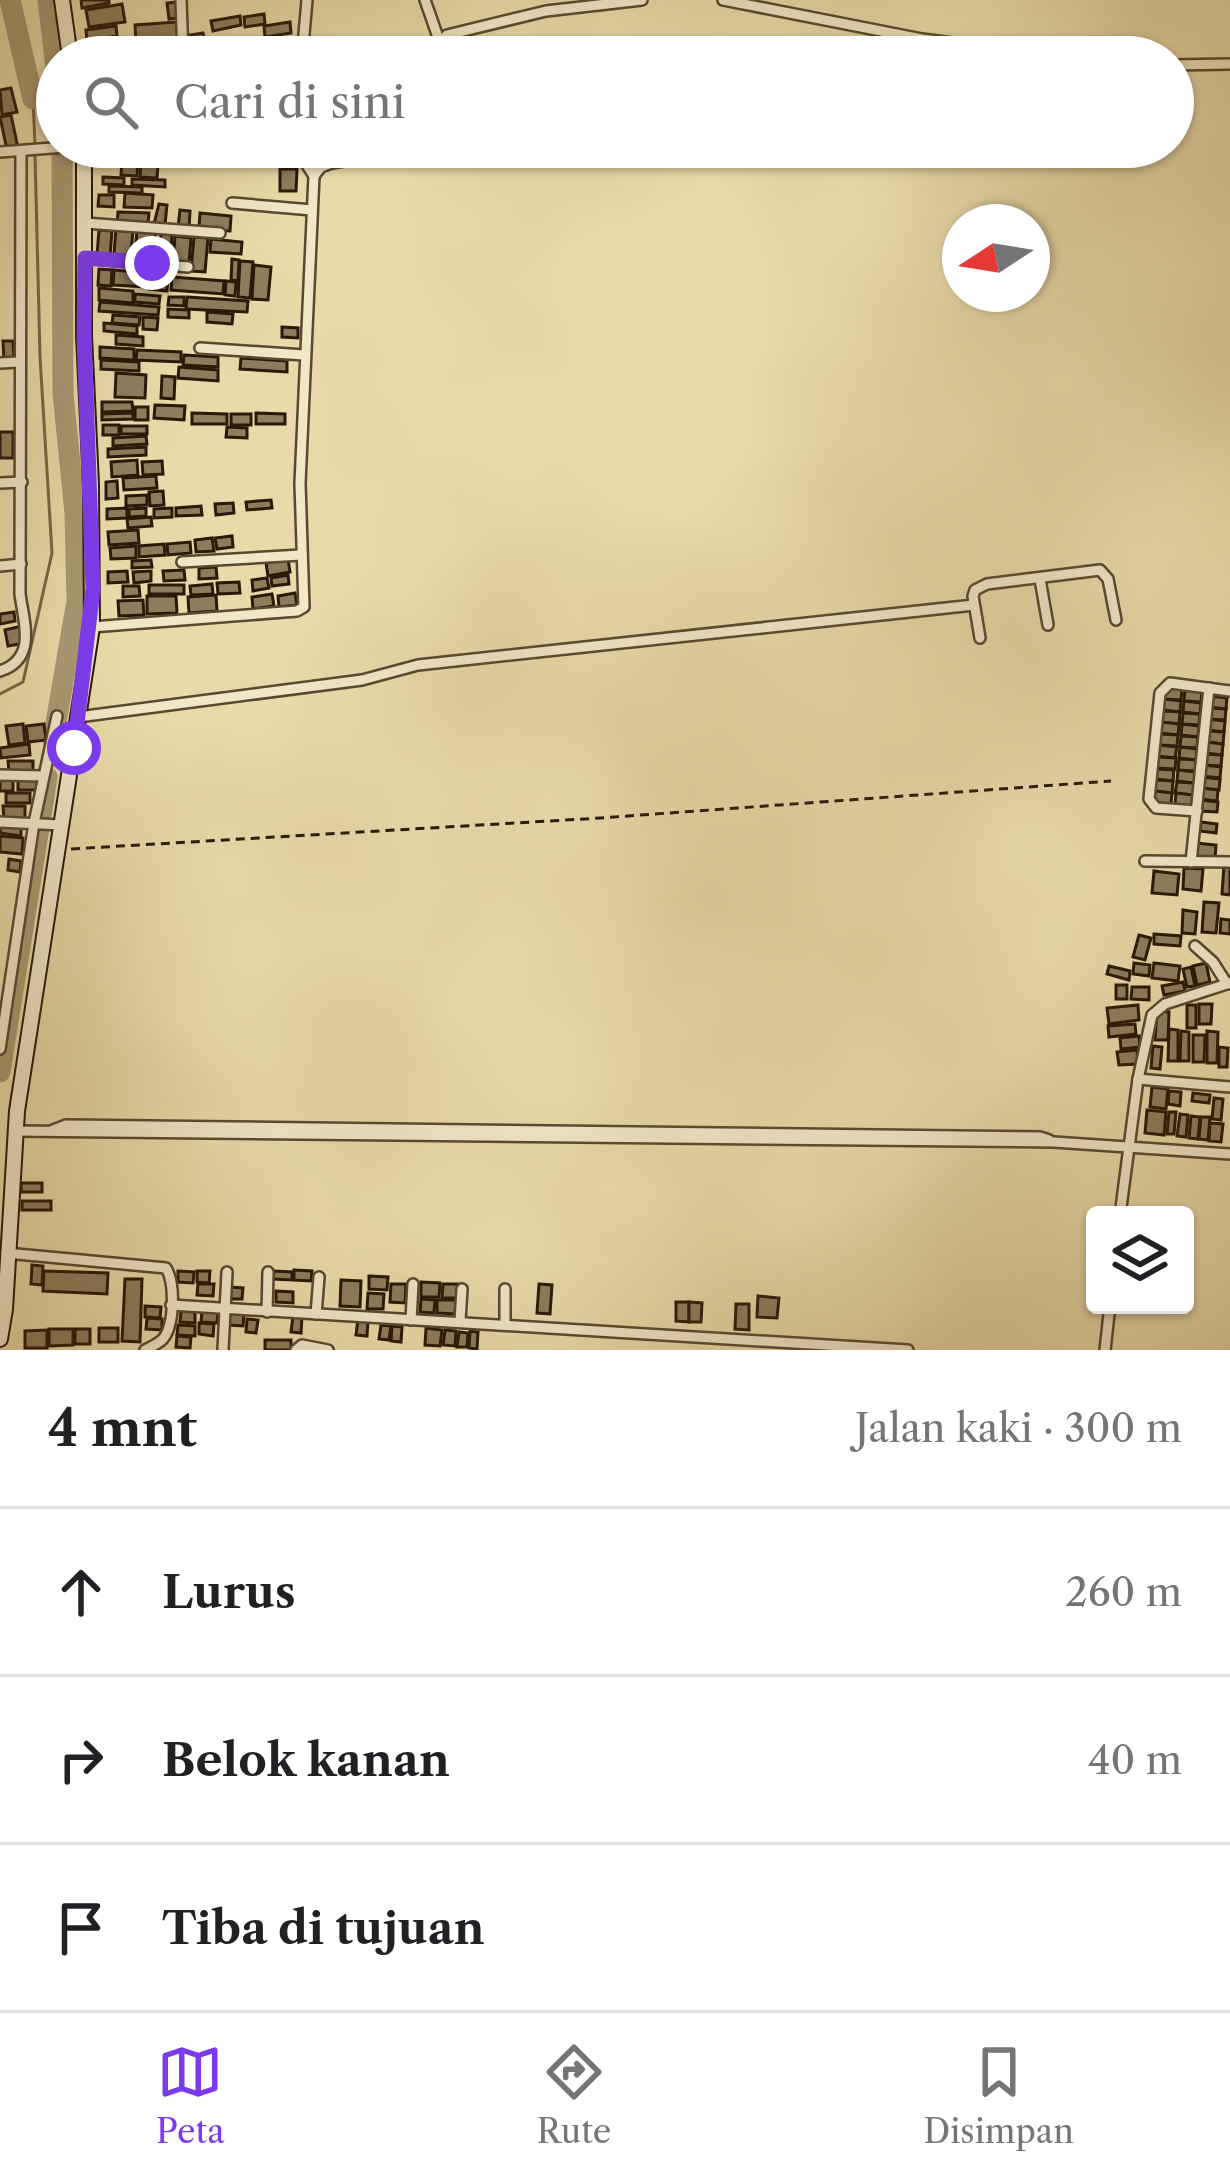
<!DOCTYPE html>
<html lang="id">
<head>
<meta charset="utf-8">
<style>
  body { margin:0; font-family:"Libre Caslon Text",serif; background:#f2f2f2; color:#202124 }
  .controls { position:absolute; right:36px; bottom:36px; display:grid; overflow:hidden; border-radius:12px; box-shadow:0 3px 9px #0004 }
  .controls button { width:108px; height:108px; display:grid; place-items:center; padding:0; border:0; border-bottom:3px solid #e0e0e0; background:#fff; color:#202124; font:60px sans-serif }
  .compass { position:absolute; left:942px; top:204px; width:108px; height:108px; border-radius:50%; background:#fff; box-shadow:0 3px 9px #0004; rotate:258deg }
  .stop { position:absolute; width:36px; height:36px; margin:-27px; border:9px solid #7c3aed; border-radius:50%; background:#fff }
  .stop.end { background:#7c3aed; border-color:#fff; box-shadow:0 3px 12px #0008 }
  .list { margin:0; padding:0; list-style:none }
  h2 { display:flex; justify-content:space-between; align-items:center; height:156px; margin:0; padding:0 48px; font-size:51px }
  h2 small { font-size:39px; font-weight:400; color:#757577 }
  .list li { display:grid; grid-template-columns:78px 1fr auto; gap:36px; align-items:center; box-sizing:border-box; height:168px; padding:0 48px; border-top:3px solid #e0e0e0 }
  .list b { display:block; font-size:45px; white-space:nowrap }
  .list em { font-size:39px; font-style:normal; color:#757577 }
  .icon { flex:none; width:66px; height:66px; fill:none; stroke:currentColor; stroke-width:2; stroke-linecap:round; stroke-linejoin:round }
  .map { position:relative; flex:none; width:1230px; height:1350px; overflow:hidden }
  .search { position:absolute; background:#fff; box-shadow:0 3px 9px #0004; left:36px; right:36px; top:36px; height:132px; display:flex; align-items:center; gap:30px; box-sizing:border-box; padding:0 42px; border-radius:66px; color:#757577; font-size:45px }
  .sheet { height:660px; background:#fff }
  nav { display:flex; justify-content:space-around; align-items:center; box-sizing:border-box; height:168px; border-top:3px solid #e0e0e0; background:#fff; font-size:33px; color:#757577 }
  nav a { display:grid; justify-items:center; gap:6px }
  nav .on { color:#7c3aed }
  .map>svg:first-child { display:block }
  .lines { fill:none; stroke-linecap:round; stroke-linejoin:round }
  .stream { stroke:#756548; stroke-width:3 }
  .river { stroke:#a79872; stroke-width:21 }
  .building { fill:#8c7d5c; stroke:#291908; stroke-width:3 }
  .service-casing { stroke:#594930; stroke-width:9 }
  .minor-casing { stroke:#594930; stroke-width:14 }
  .secondary-casing { stroke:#291908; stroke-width:18 }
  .path { stroke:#291908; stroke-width:3; stroke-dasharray:9 6; stroke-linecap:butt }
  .service { stroke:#f0e7c7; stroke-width:4.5 }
  .minor { stroke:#f0e7c7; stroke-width:9 }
  .secondary { stroke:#f0e7c7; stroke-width:14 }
  .route { stroke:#7c3aed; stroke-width:15 }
</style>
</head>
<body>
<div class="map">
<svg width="1230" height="1350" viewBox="0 0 1230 1350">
  <rect width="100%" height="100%" fill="#e8daa9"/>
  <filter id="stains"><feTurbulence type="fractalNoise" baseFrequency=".00167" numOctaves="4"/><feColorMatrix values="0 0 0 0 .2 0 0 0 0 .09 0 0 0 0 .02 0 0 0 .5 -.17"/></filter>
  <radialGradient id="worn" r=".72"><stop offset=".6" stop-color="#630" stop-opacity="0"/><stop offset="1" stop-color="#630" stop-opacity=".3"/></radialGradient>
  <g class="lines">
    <g class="stream">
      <polyline points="33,99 35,145"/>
      <polyline points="0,694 23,682 52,553 40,357 35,155"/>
    </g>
    <g class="river">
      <polyline points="10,0 33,99"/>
      <polyline points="48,0 57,76"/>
      <polyline points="53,740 77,601 75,513 63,393 62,147"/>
      <polyline points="0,1072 47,777"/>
    </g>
  </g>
  <g class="building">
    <polygon points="81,0 109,0 109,3 82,8"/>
    <polygon points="178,2 180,18 169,19 167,3"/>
    <polygon points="122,4 125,22 89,27 86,10"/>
    <polygon points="264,14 265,24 245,27 244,17"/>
    <polygon points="240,16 241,25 213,31 211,21"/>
    <polygon points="177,22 178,42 136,45 135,25"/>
    <polygon points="290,22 291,33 265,37 264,26"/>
    <polygon points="116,26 117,36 87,41 86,30"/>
    <polygon points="203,33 205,43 187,47 185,36"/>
    <polygon points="117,39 118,47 95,50 94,42"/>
    <polygon points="168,44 169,54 121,57 120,47"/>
    <polygon points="116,50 117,57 93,57 92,53"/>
    <polygon points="11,88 17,112 2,115 0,90"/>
    <polygon points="11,115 18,148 7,150 0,117"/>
    <polygon points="122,160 138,161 137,176 121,175"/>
    <polygon points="141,164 158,165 157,178 140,177"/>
    <polygon points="280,169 297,169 296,191 280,191"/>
    <polygon points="103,177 124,178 124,185 103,184"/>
    <polygon points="132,179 165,180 165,187 132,185"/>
    <polygon points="109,186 142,187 142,193 109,192"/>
    <polygon points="125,193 153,195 152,208 124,207"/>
    <polygon points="99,195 114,195 114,207 98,206"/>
    <polygon points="159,204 167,205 165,224 154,224"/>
    <polygon points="180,210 190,211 189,228 178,227"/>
    <polygon points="118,212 149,213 148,224 117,223"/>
    <polygon points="200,213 231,216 230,231 199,229"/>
    <polygon points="116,228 133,229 131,256 114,254"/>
    <polygon points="137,229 156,231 154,257 135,256"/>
    <polygon points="99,230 112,231 110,256 97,255"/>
    <polygon points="161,233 172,233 171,251 160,250"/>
    <polygon points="175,236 191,238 189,263 173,262"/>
    <polygon points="194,237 208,238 205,272 191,271"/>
    <polygon points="211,239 242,242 241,254 210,252"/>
    <polygon points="232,259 239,260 238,281 231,280"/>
    <polygon points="240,261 253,262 250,298 238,297"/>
    <polygon points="254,265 271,267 268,300 252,299"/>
    <polygon points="99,269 112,270 111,286 98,285"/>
    <polygon points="114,270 148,273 147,287 113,285"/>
    <polygon points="151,273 168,275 167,291 149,289"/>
    <polygon points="172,277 224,281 223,294 171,290"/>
    <polygon points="226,281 236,282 235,296 225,295"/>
    <polygon points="99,288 133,291 133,303 99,300"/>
    <polygon points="135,294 160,296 159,304 135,302"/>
    <polygon points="169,297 184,297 184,306 168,305"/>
    <polygon points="187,297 248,301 247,312 186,309"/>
    <polygon points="100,302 159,307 158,315 99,311"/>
    <polygon points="168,309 189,310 189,318 168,317"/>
    <polygon points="207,312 233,314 232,324 207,322"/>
    <polygon points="113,315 140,317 139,325 112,323"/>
    <polygon points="143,317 158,318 157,330 143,329"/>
    <polygon points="104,323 137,326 137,334 104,331"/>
    <polygon points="282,327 298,328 298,338 282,337"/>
    <polygon points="116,335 143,337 143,346 116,344"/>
    <polygon points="3,341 13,341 14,359 4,360"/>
    <polygon points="100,347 134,349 134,360 100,358"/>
    <polygon points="137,350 181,352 181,362 136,360"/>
    <polygon points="184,355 218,357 218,367 183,365"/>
    <polygon points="241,358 287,361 287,372 240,369"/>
    <polygon points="101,360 139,362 139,371 101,369"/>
    <polygon points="179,367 218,370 218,381 178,378"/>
    <polygon points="116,373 146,375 145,398 115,397"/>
    <polygon points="162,376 175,377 174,399 161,398"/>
    <polygon points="102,402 132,402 133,411 102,412"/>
    <polygon points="155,405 185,406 184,420 154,418"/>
    <rect x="135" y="407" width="13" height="13"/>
    <polygon points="133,413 133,419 102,420 102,414"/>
    <polygon points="192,413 227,414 227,424 192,424"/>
    <polygon points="256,413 285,414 285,424 256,424"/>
    <rect x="231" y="414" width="20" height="11"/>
    <rect x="103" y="425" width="16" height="10"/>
    <rect x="121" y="426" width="26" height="8"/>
    <polygon points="227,427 247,428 247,438 226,437"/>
    <rect x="0" y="432" width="13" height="26"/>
    <polygon points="146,436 147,444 113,446 113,438"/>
    <polygon points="146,447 146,455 108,457 108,449"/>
    <polygon points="137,460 138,475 112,477 111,462"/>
    <polygon points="162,461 163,474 143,475 142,462"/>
    <polygon points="156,476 157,488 124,490 123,478"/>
    <polygon points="117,481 118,498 106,499 106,482"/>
    <polygon points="163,491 164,505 150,506 149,492"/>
    <polygon points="147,495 147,505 126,506 126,496"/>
    <polygon points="271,500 272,508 247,510 246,502"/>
    <polygon points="233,503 234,513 216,515 215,504"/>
    <polygon points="201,506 202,515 176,516 176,508"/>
    <polygon points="127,508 127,518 107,519 107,509"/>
    <polygon points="146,508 146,516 129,517 129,509"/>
    <polygon points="172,508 172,517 154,518 154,509"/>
    <polygon points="151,517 152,526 128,528 127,519"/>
    <polygon points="138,530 139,543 109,545 108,532"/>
    <polygon points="232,536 233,547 217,549 215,538"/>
    <polygon points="212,538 214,551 196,552 195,540"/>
    <polygon points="190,542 191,553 168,555 167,544"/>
    <polygon points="164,544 165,555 139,557 139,546"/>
    <polygon points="136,546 136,558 111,559 110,548"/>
    <polygon points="288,559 290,572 268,576 266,563"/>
    <polygon points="151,560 152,567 132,568 132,561"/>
    <polygon points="216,567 217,578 199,579 199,568"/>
    <polygon points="184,570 185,580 164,581 163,571"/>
    <polygon points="127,571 128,582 108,583 108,572"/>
    <polygon points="151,571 151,581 134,583 133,572"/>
    <polygon points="288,575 289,584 272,586 271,578"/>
    <polygon points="267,578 269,588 253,591 252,580"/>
    <polygon points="239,582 240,593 218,594 217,583"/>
    <polygon points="212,584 213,594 191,595 190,586"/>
    <rect x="149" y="585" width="35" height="9"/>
    <polygon points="123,586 139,586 140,596 123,597"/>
    <polygon points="295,593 297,605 279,607 278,596"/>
    <polygon points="272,594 274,606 253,609 252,597"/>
    <polygon points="216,595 217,611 189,613 188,597"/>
    <polygon points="147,596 176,596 177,613 147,614"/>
    <polygon points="143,600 144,615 119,616 118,601"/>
    <polygon points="14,612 15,621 0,624 0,614"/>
    <polygon points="22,626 25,643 8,646 5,630"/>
    <polygon points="1165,688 1182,689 1181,700 1164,699"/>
    <polygon points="1185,689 1202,691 1201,702 1184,701"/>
    <polygon points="1210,696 1227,698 1226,709 1209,707"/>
    <polygon points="1164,699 1181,701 1180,712 1163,710"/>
    <polygon points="1184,701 1201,703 1200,714 1183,712"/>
    <polygon points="1209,708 1226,709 1225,720 1208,719"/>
    <polygon points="1162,711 1180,712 1179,724 1161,722"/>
    <polygon points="1183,713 1200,714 1199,725 1182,724"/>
    <polygon points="1208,719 1225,721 1224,732 1207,730"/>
    <polygon points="1161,722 1179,724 1178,735 1160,733"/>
    <polygon points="23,724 25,743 9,745 6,726"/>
    <polygon points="44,724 46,740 28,742 26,726"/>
    <polygon points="1182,724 1199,726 1198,737 1181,735"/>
    <polygon points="1207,731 1224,732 1223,744 1206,742"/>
    <polygon points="1160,734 1178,735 1177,746 1159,745"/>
    <polygon points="1181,736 1198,737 1197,748 1180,747"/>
    <polygon points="1206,742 1223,744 1222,755 1205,753"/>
    <polygon points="29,744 30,755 1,758 0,748"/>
    <polygon points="1159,745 1177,747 1175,758 1158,756"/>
    <polygon points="1180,747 1197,749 1196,760 1179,758"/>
    <polygon points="1204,754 1222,755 1221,766 1203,765"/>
    <polygon points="1158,757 1176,758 1175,769 1157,768"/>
    <polygon points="1179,759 1196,760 1195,771 1178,770"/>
    <polygon points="8,761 33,761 33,772 9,772"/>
    <polygon points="1203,765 1221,767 1220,778 1202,776"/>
    <polygon points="1157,769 1174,770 1173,781 1156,779"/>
    <polygon points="1178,770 1195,772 1194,783 1177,781"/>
    <polygon points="1202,777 1220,779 1219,790 1201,788"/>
    <rect x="18" y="778" width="19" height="12"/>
    <rect x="0" y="779" width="13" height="12"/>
    <polygon points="1156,780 1173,781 1172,793 1155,791"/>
    <polygon points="1177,782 1194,783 1193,795 1175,793"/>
    <polygon points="1201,788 1218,790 1217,801 1200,799"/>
    <polygon points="1155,791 1172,793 1171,804 1154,802"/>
    <rect x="6" y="793" width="24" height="10"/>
    <polygon points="1176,793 1193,795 1192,806 1175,804"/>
    <polygon points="1200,800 1218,802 1217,812 1199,811"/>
    <polygon points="3,806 25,806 25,819 4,819"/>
    <polygon points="1201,822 1217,824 1216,833 1200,831"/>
    <polygon points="0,826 21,828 21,836 0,833"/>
    <polygon points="0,836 23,838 22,854 0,852"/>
    <polygon points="1196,843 1216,845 1215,858 1195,856"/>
    <polygon points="9,859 21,861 20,872 8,870"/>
    <polygon points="1224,865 1230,866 1230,895 1222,894"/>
    <polygon points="1184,868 1203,869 1201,891 1183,889"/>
    <polygon points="1154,871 1179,874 1177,895 1152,893"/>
    <polygon points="1204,902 1219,903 1216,933 1202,932"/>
    <polygon points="1183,910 1197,912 1195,934 1182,933"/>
    <polygon points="1221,919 1230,920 1230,934 1220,933"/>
    <polygon points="1154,934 1181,936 1180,946 1154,944"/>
    <polygon points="1139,935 1151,938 1145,960 1133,957"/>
    <polygon points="1134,963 1150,965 1149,976 1133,974"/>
    <polygon points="1154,963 1180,966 1178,981 1152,978"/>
    <polygon points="1206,963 1210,982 1197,985 1193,966"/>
    <polygon points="1109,966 1130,971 1129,980 1107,974"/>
    <polygon points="1191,967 1195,986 1187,987 1183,969"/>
    <polygon points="1183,982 1185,991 1164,995 1162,986"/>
    <rect x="1116" y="985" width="11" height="14"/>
    <polygon points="1132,987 1149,987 1149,1000 1131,999"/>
    <polygon points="1199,1004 1212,1004 1211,1024 1199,1024"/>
    <polygon points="1138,1005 1139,1020 1109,1024 1107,1008"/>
    <rect x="1187" y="1005" width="9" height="23"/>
    <polygon points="1157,1011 1169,1012 1168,1040 1155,1040"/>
    <polygon points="1135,1024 1136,1034 1109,1037 1108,1026"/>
    <polygon points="1169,1029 1178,1030 1178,1061 1168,1061"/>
    <polygon points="1181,1031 1189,1032 1189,1061 1180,1061"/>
    <polygon points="1207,1031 1218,1032 1217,1063 1207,1063"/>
    <polygon points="1193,1035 1205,1035 1204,1062 1193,1062"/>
    <polygon points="1139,1036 1140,1047 1121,1049 1120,1038"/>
    <polygon points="1153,1046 1162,1047 1160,1069 1151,1068"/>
    <polygon points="1219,1047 1228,1048 1227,1067 1219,1067"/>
    <polygon points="1137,1050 1138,1064 1119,1065 1117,1052"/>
    <polygon points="1152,1087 1168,1089 1166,1109 1150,1107"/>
    <polygon points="1169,1091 1181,1092 1180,1106 1168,1104"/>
    <polygon points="1193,1093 1210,1095 1209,1103 1192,1101"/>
    <polygon points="1214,1098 1223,1099 1221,1120 1212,1119"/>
    <polygon points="1147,1110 1166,1112 1164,1135 1145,1133"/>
    <polygon points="1169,1112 1176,1112 1174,1134 1167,1134"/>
    <polygon points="1180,1114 1188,1115 1186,1137 1177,1136"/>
    <polygon points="1191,1116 1200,1117 1198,1139 1189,1138"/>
    <polygon points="1201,1117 1210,1117 1208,1140 1199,1139"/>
    <polygon points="1210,1123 1223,1124 1221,1142 1209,1141"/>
    <rect x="21" y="1183" width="21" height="9"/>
    <rect x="22" y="1201" width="29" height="9"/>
    <polygon points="32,1265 43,1266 42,1285 31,1284"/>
    <polygon points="294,1270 312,1271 311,1281 294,1280"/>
    <polygon points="44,1271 108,1273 107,1294 43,1291"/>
    <polygon points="178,1271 194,1272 193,1283 178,1282"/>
    <polygon points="197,1271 210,1271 209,1283 197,1282"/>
    <polygon points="274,1271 292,1272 292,1280 273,1279"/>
    <polygon points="369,1276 388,1277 387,1290 369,1289"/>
    <polygon points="125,1279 142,1279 140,1342 122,1341"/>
    <polygon points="341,1280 361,1281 360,1307 340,1306"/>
    <polygon points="421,1282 440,1283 439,1297 421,1297"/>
    <polygon points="198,1284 214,1284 213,1296 197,1295"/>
    <polygon points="391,1284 406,1284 405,1303 390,1302"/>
    <polygon points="443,1284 458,1284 457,1298 442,1298"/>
    <polygon points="539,1284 552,1285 550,1314 537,1313"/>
    <polygon points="229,1287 243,1288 242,1299 228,1299"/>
    <polygon points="276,1291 293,1292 293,1303 276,1302"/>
    <polygon points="368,1293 384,1294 383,1309 367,1309"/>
    <polygon points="758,1296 779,1298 777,1318 757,1317"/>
    <polygon points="421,1299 435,1300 434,1313 420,1312"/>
    <polygon points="437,1300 456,1300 455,1314 437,1313"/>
    <polygon points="676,1302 689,1302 689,1322 676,1321"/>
    <polygon points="689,1302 702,1303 701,1322 689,1322"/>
    <polygon points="736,1304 749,1304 749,1330 735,1329"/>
    <polygon points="145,1306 161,1307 160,1318 145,1317"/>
    <polygon points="181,1311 195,1312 195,1323 180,1322"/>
    <polygon points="202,1311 218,1312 217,1323 201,1322"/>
    <polygon points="230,1313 244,1314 243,1326 229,1325"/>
    <polygon points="293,1316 302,1317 301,1333 291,1332"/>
    <polygon points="147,1318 162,1319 162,1330 146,1329"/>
    <polygon points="247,1319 258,1320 256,1333 246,1332"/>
    <polygon points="358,1319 368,1320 367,1336 356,1335"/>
    <polygon points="199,1323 214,1324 213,1336 199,1334"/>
    <polygon points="178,1325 195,1326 195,1336 177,1335"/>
    <polygon points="381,1325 391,1326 389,1340 379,1339"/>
    <polygon points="392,1326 402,1327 401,1342 391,1341"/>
    <rect x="99" y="1328" width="19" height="14"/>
    <polygon points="426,1328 442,1330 440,1346 425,1345"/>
    <polygon points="49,1329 73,1329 73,1345 49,1346"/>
    <rect x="75" y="1329" width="15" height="15"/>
    <polygon points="47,1330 47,1348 25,1348 25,1331"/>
    <polygon points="445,1330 456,1331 455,1346 443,1345"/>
    <polygon points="470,1331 478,1332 477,1349 469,1348"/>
    <polygon points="459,1332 468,1333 467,1347 457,1347"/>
    <polygon points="177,1336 191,1337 190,1348 176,1347"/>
    <rect x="265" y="1340" width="26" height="10"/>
  </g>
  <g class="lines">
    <defs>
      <polyline id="service" points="90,158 157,161"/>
      <g id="minor">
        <polyline points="181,0 183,57"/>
        <polyline points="425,0 440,43"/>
        <polyline points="723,0 922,39 1059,57"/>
        <polyline points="302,57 307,0"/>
        <polyline points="438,57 440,43 447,35 546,11 642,0"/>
        <polyline points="1173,65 1230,64"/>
        <polyline points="0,152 65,147"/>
        <polyline points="314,176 321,167 332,163 429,147"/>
        <polyline points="232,203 312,210"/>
        <polyline points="85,223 220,233"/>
        <polyline points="85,258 188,267"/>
        <polyline points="200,348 304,355"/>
        <polyline points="0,363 18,362"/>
        <polyline points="0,483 22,482"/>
        <polyline points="182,562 301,555"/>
        <polyline points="0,566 21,564"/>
        <polyline points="1040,579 1048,625"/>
        <polyline points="92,627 297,611 304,607 300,483 314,176 295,147"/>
        <polyline points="980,638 973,596 975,590 987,584 1100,570 1108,579 1116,620"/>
        <path d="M0,671C37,659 24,623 20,594L21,151"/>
        <polyline points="78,717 362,680 418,665 974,605"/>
        <polyline points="0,775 43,776"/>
        <polyline points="1197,811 1156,808 1149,799 1160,693 1170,683 1230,691"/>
        <polyline points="0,822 61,825"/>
        <polyline points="1145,861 1230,862"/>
        <polyline points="1191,862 1209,688"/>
        <polyline points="1195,946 1213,962 1227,984"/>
        <polyline points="0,1049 34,823 57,716"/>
        <polyline points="1138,1079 1230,1087"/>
        <polyline points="53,1130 66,1125 1040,1137 1049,1140"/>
        <polyline points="15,1131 1054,1142 1230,1154"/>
        <polyline points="1120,1215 1138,1079 1152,1015 1165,1004 1230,983"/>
        <path d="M6,1253L166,1268C175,1283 175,1324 163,1339C158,1344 151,1347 145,1350"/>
        <polyline points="171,1305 908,1350"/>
        <polyline points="267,1312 268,1272"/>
        <polyline points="316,1314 319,1277"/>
        <polyline points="411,1320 413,1284"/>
        <polyline points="460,1321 462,1289"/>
        <polyline points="505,1324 505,1289"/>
        <polyline points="223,1349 227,1272"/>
        <polyline points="296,1350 302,1345 328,1350"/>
        <polyline points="1105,1350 1110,1305"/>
      </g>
      <g id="secondary">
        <polyline points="62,0 70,57"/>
        <polyline points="0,1339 5,1309 17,1111 92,627 91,485 84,336 84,147"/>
      </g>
    </defs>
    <use href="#service" class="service-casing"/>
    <use href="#minor" class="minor-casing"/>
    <use href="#secondary" class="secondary-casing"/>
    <polyline class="path" points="71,849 600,818 1111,781"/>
    <use href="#service" class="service"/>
    <use href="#minor" class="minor"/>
    <use href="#secondary" class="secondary"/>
  </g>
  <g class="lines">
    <polyline class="route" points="74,748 93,589 84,336 85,258 152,263"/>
  </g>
  <rect width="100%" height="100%" filter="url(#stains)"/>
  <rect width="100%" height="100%" fill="url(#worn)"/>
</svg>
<div class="controls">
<button><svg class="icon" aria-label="layers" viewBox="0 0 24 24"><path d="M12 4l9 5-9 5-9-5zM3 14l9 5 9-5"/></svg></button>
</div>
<svg class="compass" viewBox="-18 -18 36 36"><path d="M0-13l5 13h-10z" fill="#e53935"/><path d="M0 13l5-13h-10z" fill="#757577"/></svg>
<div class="stop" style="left:74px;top:748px"></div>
<div class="stop end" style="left:152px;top:263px"></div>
<div class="search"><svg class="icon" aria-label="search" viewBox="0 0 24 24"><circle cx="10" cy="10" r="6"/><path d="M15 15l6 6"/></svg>Cari di sini</div>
</div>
<section class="sheet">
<h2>4 mnt<small>Jalan kaki · 300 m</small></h2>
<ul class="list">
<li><svg class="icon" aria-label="ahead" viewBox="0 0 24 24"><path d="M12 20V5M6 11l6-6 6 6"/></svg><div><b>Lurus</b></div><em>260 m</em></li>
<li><svg class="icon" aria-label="right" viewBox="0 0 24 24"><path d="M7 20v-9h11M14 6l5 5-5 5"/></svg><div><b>Belok kanan</b></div><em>40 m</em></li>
<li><svg class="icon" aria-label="arrive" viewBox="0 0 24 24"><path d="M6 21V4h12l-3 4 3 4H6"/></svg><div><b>Tiba di tujuan</b></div></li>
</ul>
</section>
<nav>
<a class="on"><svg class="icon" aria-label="map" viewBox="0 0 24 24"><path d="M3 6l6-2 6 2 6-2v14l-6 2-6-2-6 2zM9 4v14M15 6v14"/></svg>Peta</a>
<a><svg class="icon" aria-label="directions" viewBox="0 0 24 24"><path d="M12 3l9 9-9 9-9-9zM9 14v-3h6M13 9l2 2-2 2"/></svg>Rute</a>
<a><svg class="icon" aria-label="saved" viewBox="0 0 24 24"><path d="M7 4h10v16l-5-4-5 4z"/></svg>Disimpan</a>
</nav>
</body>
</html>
